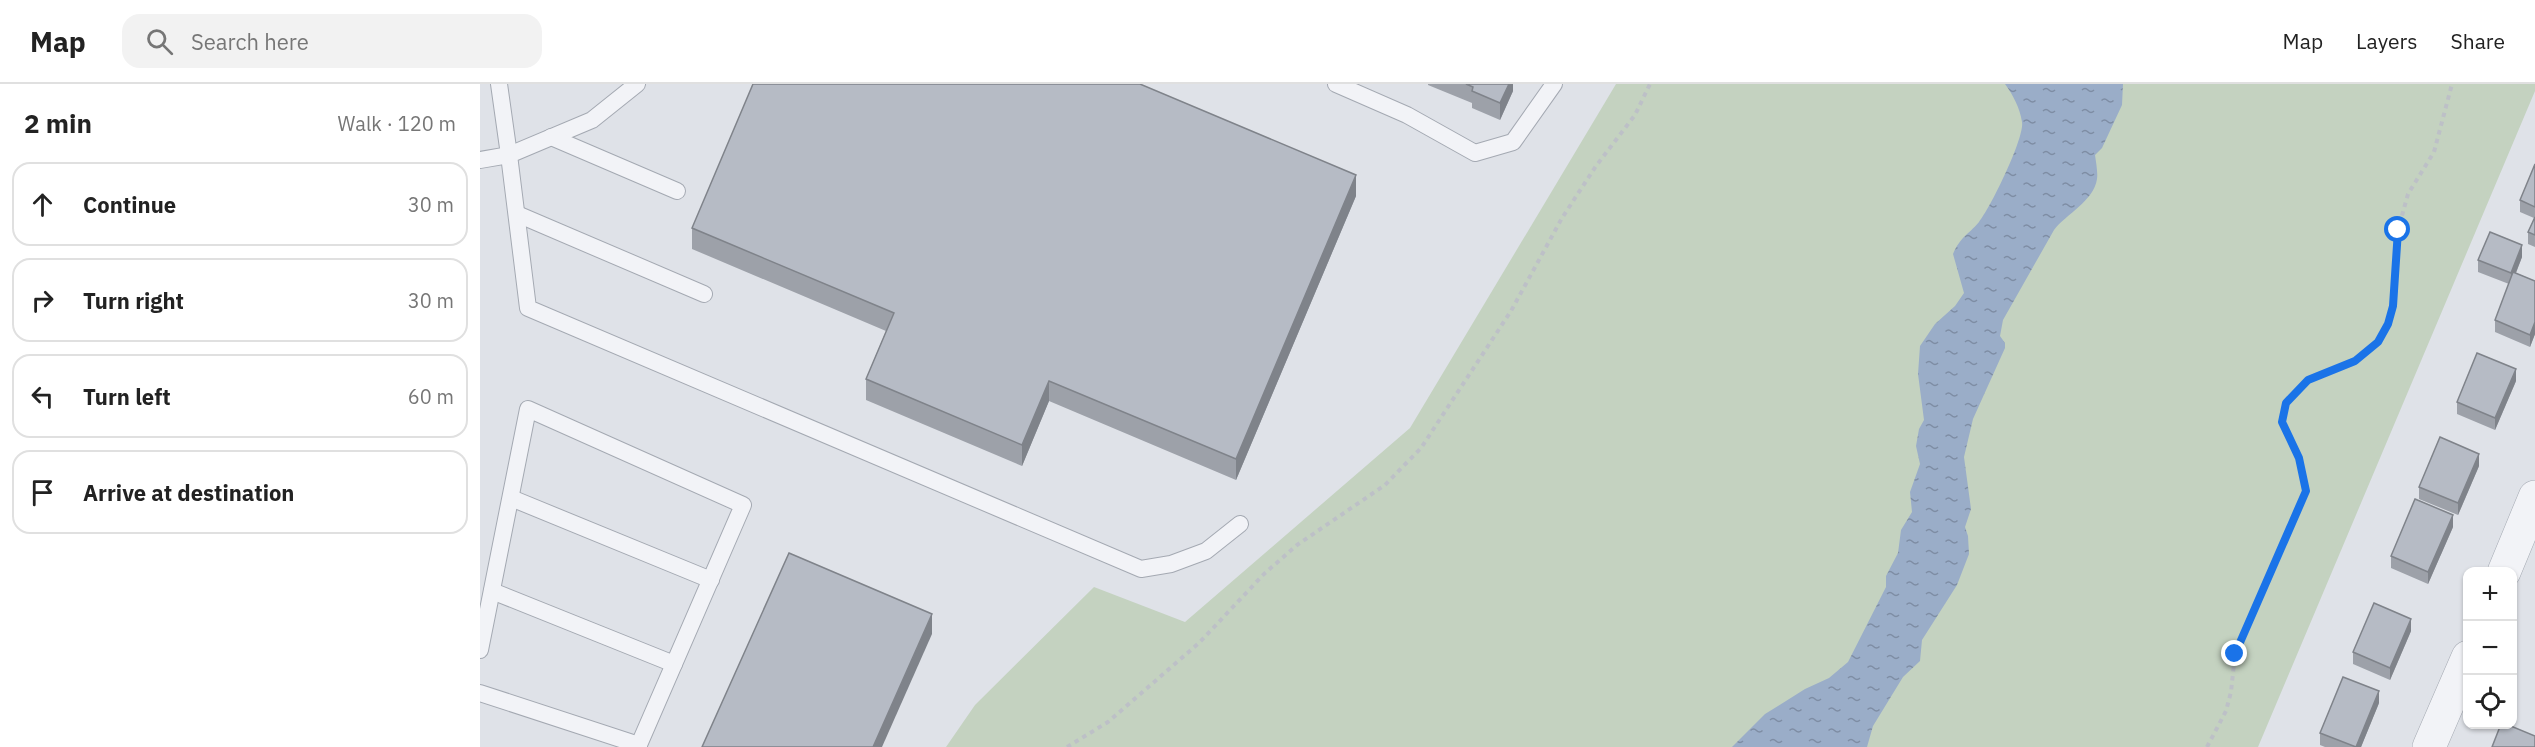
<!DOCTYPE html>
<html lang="en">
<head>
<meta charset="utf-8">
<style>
  body { margin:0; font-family:"IBM Plex Sans",sans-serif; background:#f2f2f2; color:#222 }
  .controls { position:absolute; right:18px; bottom:18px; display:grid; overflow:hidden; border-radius:12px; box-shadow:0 2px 4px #0004 }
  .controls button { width:54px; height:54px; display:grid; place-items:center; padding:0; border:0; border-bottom:2px solid #e0e0e0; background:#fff; color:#222; font:30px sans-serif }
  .stop { position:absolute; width:18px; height:18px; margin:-14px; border:4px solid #1a73e8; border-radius:50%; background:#fff }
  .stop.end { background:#1a73e8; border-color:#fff; box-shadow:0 2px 6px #0008 }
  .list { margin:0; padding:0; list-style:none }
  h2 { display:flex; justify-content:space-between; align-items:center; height:78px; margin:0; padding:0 24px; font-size:26px }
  h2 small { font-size:20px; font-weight:400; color:#767676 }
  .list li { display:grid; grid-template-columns:39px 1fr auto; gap:18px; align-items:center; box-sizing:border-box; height:84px; margin:0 12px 12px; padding:0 12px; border:2px solid #e0e0e0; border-radius:18px }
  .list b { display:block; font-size:22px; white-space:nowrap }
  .list em { font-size:20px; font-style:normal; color:#767676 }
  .icon { flex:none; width:33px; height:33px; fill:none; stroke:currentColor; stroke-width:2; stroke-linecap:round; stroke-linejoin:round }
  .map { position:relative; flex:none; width:2055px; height:663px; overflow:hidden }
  header { display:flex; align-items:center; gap:36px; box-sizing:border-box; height:84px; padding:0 30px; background:#fff; border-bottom:2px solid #e0e0e0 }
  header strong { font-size:28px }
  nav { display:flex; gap:33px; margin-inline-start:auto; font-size:21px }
  .search { width:420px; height:54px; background:#f2f2f2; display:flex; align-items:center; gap:15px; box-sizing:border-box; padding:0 21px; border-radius:18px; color:#767676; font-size:22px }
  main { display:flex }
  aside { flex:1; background:#fff }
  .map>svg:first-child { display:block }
  .green { fill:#c4d2c0 }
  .water { fill:url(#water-ripples) }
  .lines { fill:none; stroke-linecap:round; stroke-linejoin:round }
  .lane-casing { stroke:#a4a9b2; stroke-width:18 }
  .street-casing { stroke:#a4a9b2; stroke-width:34 }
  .path { stroke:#bdc0c7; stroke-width:4; stroke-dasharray:4.5 4.5; stroke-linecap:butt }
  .lane { stroke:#f2f3f7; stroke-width:16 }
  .street { stroke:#f2f3f7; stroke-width:33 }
  .wall { fill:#9da1a9 }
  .shaded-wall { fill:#7f838a }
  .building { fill:#b6bbc5; stroke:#7f838a; stroke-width:1.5 }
  .route { stroke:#1a73e8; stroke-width:8 }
</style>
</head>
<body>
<header>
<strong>Map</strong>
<div class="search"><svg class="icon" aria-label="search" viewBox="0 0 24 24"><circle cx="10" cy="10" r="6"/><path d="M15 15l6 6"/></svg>Search here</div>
<nav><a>Map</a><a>Layers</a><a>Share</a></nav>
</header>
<main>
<aside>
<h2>2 min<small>Walk · 120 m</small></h2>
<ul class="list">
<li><svg class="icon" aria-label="ahead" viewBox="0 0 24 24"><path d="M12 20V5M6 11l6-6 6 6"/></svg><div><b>Continue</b></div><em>30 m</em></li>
<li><svg class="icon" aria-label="right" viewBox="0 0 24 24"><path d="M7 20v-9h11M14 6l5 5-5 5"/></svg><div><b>Turn right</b></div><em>30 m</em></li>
<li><svg class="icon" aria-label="left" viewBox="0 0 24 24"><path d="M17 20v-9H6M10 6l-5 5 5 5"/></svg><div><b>Turn left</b></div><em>60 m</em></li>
<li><svg class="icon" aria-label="arrive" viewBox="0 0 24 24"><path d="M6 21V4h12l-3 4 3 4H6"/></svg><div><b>Arrive at destination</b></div></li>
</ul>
</aside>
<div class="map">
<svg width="2055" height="663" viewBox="0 0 2055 663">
  <defs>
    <pattern id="water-ripples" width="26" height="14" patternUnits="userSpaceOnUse" patternTransform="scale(1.5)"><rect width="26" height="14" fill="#9aadc8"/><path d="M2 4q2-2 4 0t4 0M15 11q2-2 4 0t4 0" fill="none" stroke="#7e8da4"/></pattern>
  </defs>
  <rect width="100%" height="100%" fill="#dfe2e8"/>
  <polygon class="green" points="1136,0 2055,0 2055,7 1778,663 466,663 495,621 614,503 705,538 930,344"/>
  <path class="water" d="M1525,0H1643L1642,21L1622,64L1615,71C1616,78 1618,89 1617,95C1614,117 1586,130 1574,146L1523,236L1520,252L1525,259V264L1493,335L1484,373L1491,425L1485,443L1488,452L1489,470L1477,501L1442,556L1440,577L1423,593L1393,642L1387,663H1252L1285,630L1325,605L1349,594L1368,578L1406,503V492L1418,469L1421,446L1432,428L1430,408L1440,380L1436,362L1439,345L1444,336L1438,290L1440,262L1455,240L1475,222L1484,209L1473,170C1481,152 1487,152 1499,138C1510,125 1545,53 1542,38C1540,24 1533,11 1525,0Z"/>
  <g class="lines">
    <defs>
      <g id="lane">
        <polyline points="157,0 112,36 29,71 48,224 661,485 691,480 726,467 760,440"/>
        <polyline points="856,0 927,31 995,69 1033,58 1074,0"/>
        <polyline points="71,53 197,107"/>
        <polyline points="0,76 29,71 19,0"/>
        <polyline points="37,130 224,210"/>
        <polyline points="31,414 231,496"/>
        <polyline points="12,507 194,580"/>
        <polyline points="0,566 48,325 263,421 158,663"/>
        <polyline points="0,609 159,661"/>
      </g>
      <g id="street">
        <polyline points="2024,488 2055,413"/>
        <polyline points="1949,663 1988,573"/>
      </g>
    </defs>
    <use href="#lane" class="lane-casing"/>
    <use href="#street" class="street-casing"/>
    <g class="path">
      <polyline points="587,663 628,638 719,559 784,490 817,461 905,401 941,364 1031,227 1082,134 1116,82 1155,31 1170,0"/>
      <polyline points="1727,663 1746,627 1751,608 1755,570 1826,407 1819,374 1802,338 1806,319 1828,296 1875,277 1898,258 1908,240 1913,222 1918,146 1928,110 1954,68 1972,0"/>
    </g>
    <use href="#lane" class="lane"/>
    <use href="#street" class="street"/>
  </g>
  <g class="wall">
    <polygon points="948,0 1033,0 1033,7 1020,36 992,24 992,19 948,1"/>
    <polygon points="2055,80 2055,163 2048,160 2048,148 2054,134 2040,128 2040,116"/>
    <polygon points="876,112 756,396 569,317 542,382 386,316 386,295 406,247 212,165 212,144"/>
    <polygon points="2042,173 2036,189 2055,197 2055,250 2050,263 2015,248 2015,236 2029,200 1998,188 1998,176"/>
    <polygon points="2036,297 2015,346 1977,330 1977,318"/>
    <polygon points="1999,382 1978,431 1939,415 1939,403"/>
    <polygon points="1973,443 1948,500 1911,484 1911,472"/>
    <polygon points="1931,547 1910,596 1873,580 1873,568"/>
    <polygon points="1899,619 1881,663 1845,663 1840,661 1840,649"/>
  </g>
  <g class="shaded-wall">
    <polygon points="1028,0 1033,0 1033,7 1020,36 1020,19"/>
    <polygon points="876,91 876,112 756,396 756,375"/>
    <polygon points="2042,161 2042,173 2031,201 2031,189"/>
    <polygon points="2055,238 2055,250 2050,263 2050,251"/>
    <polygon points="2036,285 2036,297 2015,346 2015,334"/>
    <polygon points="569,297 569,317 542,382 542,361"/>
    <polygon points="1999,370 1999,382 1978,431 1978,419"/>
    <polygon points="1973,431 1973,443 1948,500 1948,488"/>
    <polygon points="452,530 452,550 402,663 393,663"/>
    <polygon points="1931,535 1931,547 1910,596 1910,584"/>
    <polygon points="1899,607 1899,619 1881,663 1876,663"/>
  </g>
  <g class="building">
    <polygon points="273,0 660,0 876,91 756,375 569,297 542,361 386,295 414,229 212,144"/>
    <polygon points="986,0 1029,0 1020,19 992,7 993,3"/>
    <polygon points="2055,80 2055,123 2040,116"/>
    <polygon points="2055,133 2055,151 2048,148"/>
    <polygon points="2010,148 2042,161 2031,189 1998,176"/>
    <polygon points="2033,188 2055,197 2055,238 2050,251 2015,236"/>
    <polygon points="1997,269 2036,285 2015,334 1977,318"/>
    <polygon points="1960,353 1999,370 1978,419 1939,403"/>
    <polygon points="1935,415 1973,431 1948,488 1911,472"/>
    <polygon points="309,469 452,530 393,663 222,663"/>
    <polygon points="1894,519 1931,535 1910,584 1873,568"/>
    <polygon points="1863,593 1899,607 1876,663 1840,649"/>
    <polygon points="2021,640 2026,640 2055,652 2055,663 2012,663"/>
  </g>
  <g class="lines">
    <polyline class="route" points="1755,570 1826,407 1819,374 1802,338 1806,319 1828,296 1875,277 1898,258 1908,240 1913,222 1918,146"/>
  </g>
</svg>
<div class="controls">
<button>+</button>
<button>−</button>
<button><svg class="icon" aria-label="locate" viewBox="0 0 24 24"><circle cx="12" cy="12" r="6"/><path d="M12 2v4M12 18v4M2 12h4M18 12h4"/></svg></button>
</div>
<div class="stop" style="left:1918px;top:146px"></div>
<div class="stop end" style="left:1755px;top:570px"></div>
</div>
</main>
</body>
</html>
